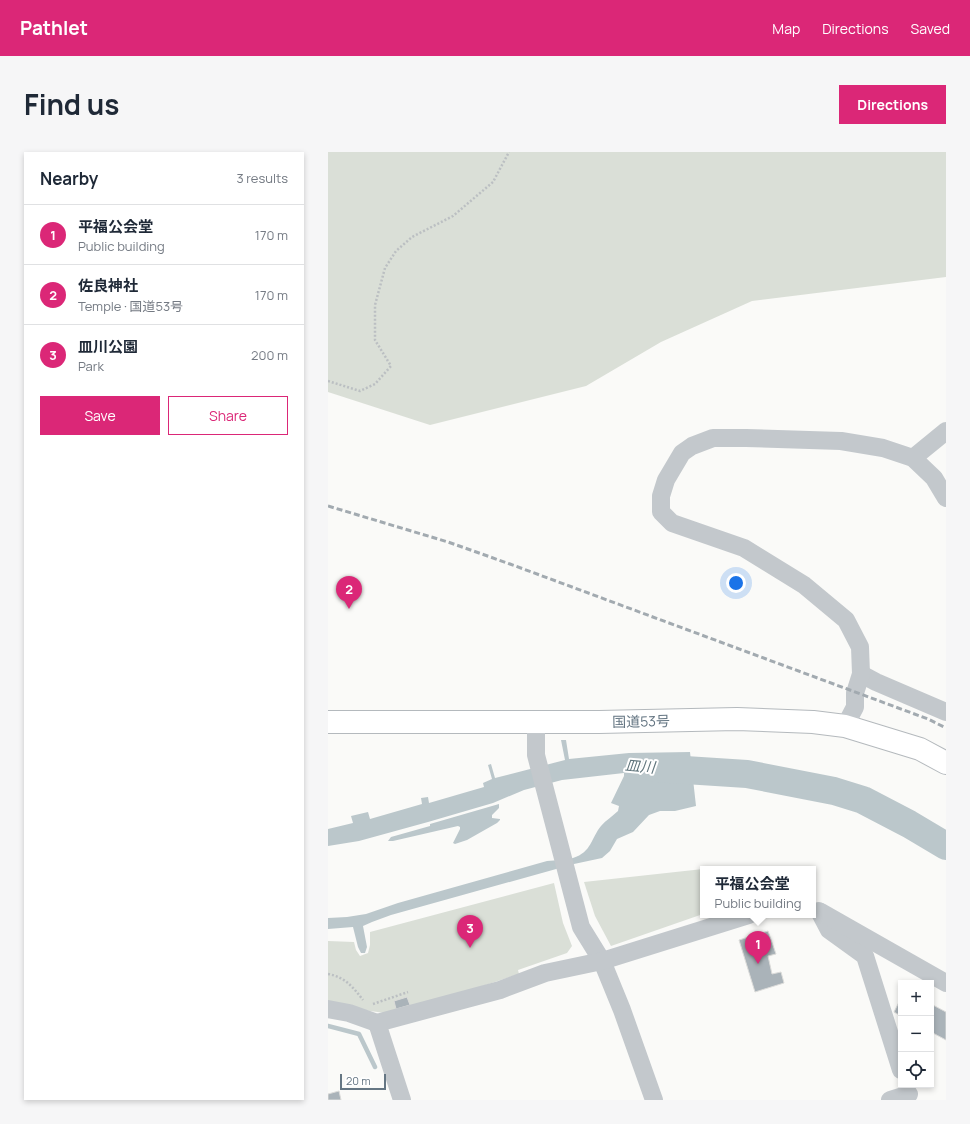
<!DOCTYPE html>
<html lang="en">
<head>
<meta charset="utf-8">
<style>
  body { margin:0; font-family:Manrope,"Noto Sans JP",sans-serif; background:#f6f6f7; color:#1f2937 }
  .controls { position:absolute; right:12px; bottom:12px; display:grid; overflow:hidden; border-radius:0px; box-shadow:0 2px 6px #0003 }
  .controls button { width:36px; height:36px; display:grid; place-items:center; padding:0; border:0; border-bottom:1px solid #e0e1e3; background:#fff; color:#1f2937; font:20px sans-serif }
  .scale { position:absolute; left:12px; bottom:10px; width:46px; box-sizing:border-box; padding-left:4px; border:2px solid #657683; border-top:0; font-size:11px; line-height:14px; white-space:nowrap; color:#657683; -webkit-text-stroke:3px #fff; paint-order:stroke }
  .you { position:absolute; left:408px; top:431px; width:14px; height:14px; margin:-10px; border:3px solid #fff; border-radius:50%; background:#1a73e8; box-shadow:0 0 0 6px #1a73e833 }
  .badge { display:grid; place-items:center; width:26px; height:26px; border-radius:50%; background:#db2777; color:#fff; font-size:13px; font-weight:700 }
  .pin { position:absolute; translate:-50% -33px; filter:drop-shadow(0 1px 2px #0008) }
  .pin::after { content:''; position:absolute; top:21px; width:14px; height:12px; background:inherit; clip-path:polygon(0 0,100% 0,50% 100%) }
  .popup { position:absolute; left:372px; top:714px; width:116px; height:52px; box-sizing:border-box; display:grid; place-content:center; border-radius:0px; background:#fff; filter:drop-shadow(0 1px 3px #0005); font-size:13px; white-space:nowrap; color:#747a83 }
  .popup b { font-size:15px; color:#1f2937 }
  .popup::after { content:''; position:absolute; left:50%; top:100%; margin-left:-8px; border:8px solid transparent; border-top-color:#fff }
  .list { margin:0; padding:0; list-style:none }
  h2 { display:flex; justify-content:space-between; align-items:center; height:52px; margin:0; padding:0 16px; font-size:17px }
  h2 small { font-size:13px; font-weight:400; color:#747a83 }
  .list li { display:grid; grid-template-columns:26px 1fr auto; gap:12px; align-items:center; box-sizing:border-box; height:60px; padding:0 16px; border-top:1px solid #e0e1e3 }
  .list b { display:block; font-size:15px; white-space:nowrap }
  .list p { margin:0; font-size:13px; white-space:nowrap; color:#747a83 }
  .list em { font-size:13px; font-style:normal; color:#747a83 }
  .actions { display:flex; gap:8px; padding:12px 16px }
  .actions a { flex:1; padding:9px 0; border:1px solid #db2777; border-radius:0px; text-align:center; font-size:14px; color:#db2777 }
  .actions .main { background:#db2777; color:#fff }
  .icon { flex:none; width:22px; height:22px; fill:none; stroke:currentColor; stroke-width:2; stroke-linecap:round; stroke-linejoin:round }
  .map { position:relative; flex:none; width:618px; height:948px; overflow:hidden; border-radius:0px }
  header { display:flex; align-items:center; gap:24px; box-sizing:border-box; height:56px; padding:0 20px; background:#db2777; color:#fff }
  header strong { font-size:19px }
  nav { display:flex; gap:22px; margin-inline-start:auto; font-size:14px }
  .intro { display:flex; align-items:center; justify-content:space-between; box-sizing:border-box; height:96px; padding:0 24px }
  h1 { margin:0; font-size:28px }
  .button { padding:10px 18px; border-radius:0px; background:#db2777; color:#fff; font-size:14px; font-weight:700 }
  main { display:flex; gap:24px; padding:0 24px }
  aside { flex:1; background:#fff; border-radius:0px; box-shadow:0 2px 6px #0003 }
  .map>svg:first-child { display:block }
  .green { fill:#dadfd7 }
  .water { fill:#bbc7cb }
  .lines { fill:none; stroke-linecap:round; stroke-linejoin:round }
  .stream { stroke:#bbc7cb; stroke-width:4.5 }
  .river { stroke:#bbc7cb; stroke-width:28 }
  .building { fill:#aab3b9; stroke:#dcdcda }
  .highway-casing { stroke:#b4b9bd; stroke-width:24 }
  .path { stroke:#bbbfc2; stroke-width:2.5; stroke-dasharray:2 2; stroke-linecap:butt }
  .street { stroke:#c3c8cc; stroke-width:18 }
  .highway { stroke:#fff; stroke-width:22 }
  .rail { stroke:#a2aab0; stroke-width:3; stroke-dasharray:6 3; stroke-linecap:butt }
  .labels { text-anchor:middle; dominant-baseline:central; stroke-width:4; stroke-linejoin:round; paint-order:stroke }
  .street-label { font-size:14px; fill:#657683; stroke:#fff }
  .water-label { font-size:15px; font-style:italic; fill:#60757c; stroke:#fff }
</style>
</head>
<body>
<header>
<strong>Pathlet</strong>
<nav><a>Map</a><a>Directions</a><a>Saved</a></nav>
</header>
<div class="intro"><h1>Find us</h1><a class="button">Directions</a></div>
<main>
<aside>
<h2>Nearby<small>3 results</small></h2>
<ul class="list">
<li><span class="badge">1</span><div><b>平福公会堂</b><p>Public building</p></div><em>170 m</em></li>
<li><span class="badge">2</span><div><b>佐良神社</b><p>Temple · 国道53号</p></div><em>170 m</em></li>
<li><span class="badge">3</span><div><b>皿川公園</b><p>Park</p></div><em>200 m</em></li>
</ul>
<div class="actions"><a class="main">Save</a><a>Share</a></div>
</aside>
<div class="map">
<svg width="618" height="948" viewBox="0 0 618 948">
  <rect width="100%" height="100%" fill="#fafaf8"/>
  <g class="green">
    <polygon points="0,0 618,0 618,125 424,149 333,190 258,234 102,273 0,240"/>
    <polygon points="375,717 375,762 283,794 267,764 256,730"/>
    <polygon points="226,731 235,771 244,794 239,801 190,818 191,822 87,856 57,861 27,857 0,851 0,789 26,790 28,798 32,804 40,801 42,793 42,780"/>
  </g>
  <g class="water">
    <path d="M233,588H238L241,607L301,601L362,600L368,654L347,659H332L321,663L305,680L289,687L282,699L274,706L246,712L63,763L44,770L35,774L39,795L37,801H33L30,795L25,775L0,777V766L19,765L38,762L70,751L219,709C228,708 237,708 245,706C264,700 263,686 273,674C278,668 285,664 290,659L291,654L283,651L296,624V621L234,628L196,638L165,651L100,670L31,689L0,694V677L25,671L23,664L40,660L42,667L94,652L93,646L100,645L101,651L156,635L155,631L164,627L160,613L163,612L167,626L237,608Z"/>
    <polygon points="171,652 171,656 164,663 164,666 172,667 172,668 169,671 139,688 127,692 125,691 132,677 132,675 130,674 65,689 60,689 63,685 102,674 102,672"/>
  </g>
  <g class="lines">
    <polyline class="stream" points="0,874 31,882 47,915"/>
    <polyline class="river" points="326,616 419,622 506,639 535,648 581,672 618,694"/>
  </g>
  <g class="building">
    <polygon points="440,779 448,802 440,804 444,822 453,820 456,831 427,840 411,788"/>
    <polygon points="79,845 82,853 68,857 66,849"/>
    <polygon points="573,846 573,864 566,860"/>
    <polygon points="603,852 618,860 618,888 603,880"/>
    <polygon points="11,939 13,948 0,948 0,942"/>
  </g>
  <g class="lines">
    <defs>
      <polyline id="highway" points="0,570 271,570 409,567 485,570 517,574 592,597 618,611"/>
    </defs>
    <use href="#highway" class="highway-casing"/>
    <g class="path">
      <polyline points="0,229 32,239 47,232 63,214 47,188 47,153 57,116 68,99 84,85 125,64 165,30 181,0"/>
      <path d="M0,822C17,825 25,835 35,848"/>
      <polyline points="45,852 80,840"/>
    </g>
    <g class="street">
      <polyline points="585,306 618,279"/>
      <polyline points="533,522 548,530 618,560"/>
      <polyline points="208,570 208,603 253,775 274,809 294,858 326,948"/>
      <polyline points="517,574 527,555 527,541 533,522 532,495 518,468 476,433 416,396 344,371 333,360 333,344 338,328 354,301 364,294 385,286 418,286 513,289 555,296 585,306 606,326 618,346"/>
      <polyline points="491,759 501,778 537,804 573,918"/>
      <polyline points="493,760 618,831"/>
      <polyline points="0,857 21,861 49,871 172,838 217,821 274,809 421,763"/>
      <polyline points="49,871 74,948"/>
      <polyline points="562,948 581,942"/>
    </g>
    <use href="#highway" class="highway"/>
    <polyline class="rail" points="0,354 120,390 182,412 600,567 618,576"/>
  </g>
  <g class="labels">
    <g class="street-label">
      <text transform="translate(313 569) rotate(-1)">国道53号</text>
    </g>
    <g class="water-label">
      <text transform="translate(312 614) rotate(5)">皿川</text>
    </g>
  </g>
</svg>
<div class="controls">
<button>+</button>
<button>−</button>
<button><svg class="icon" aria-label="locate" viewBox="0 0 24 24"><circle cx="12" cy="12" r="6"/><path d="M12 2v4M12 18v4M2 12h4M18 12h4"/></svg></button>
</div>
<div class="scale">20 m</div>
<div class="you"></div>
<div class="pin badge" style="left:430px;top:812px">1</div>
<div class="popup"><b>平福公会堂</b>Public building</div>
<div class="pin badge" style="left:21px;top:457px">2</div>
<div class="pin badge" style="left:142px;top:796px">3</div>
</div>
</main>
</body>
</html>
